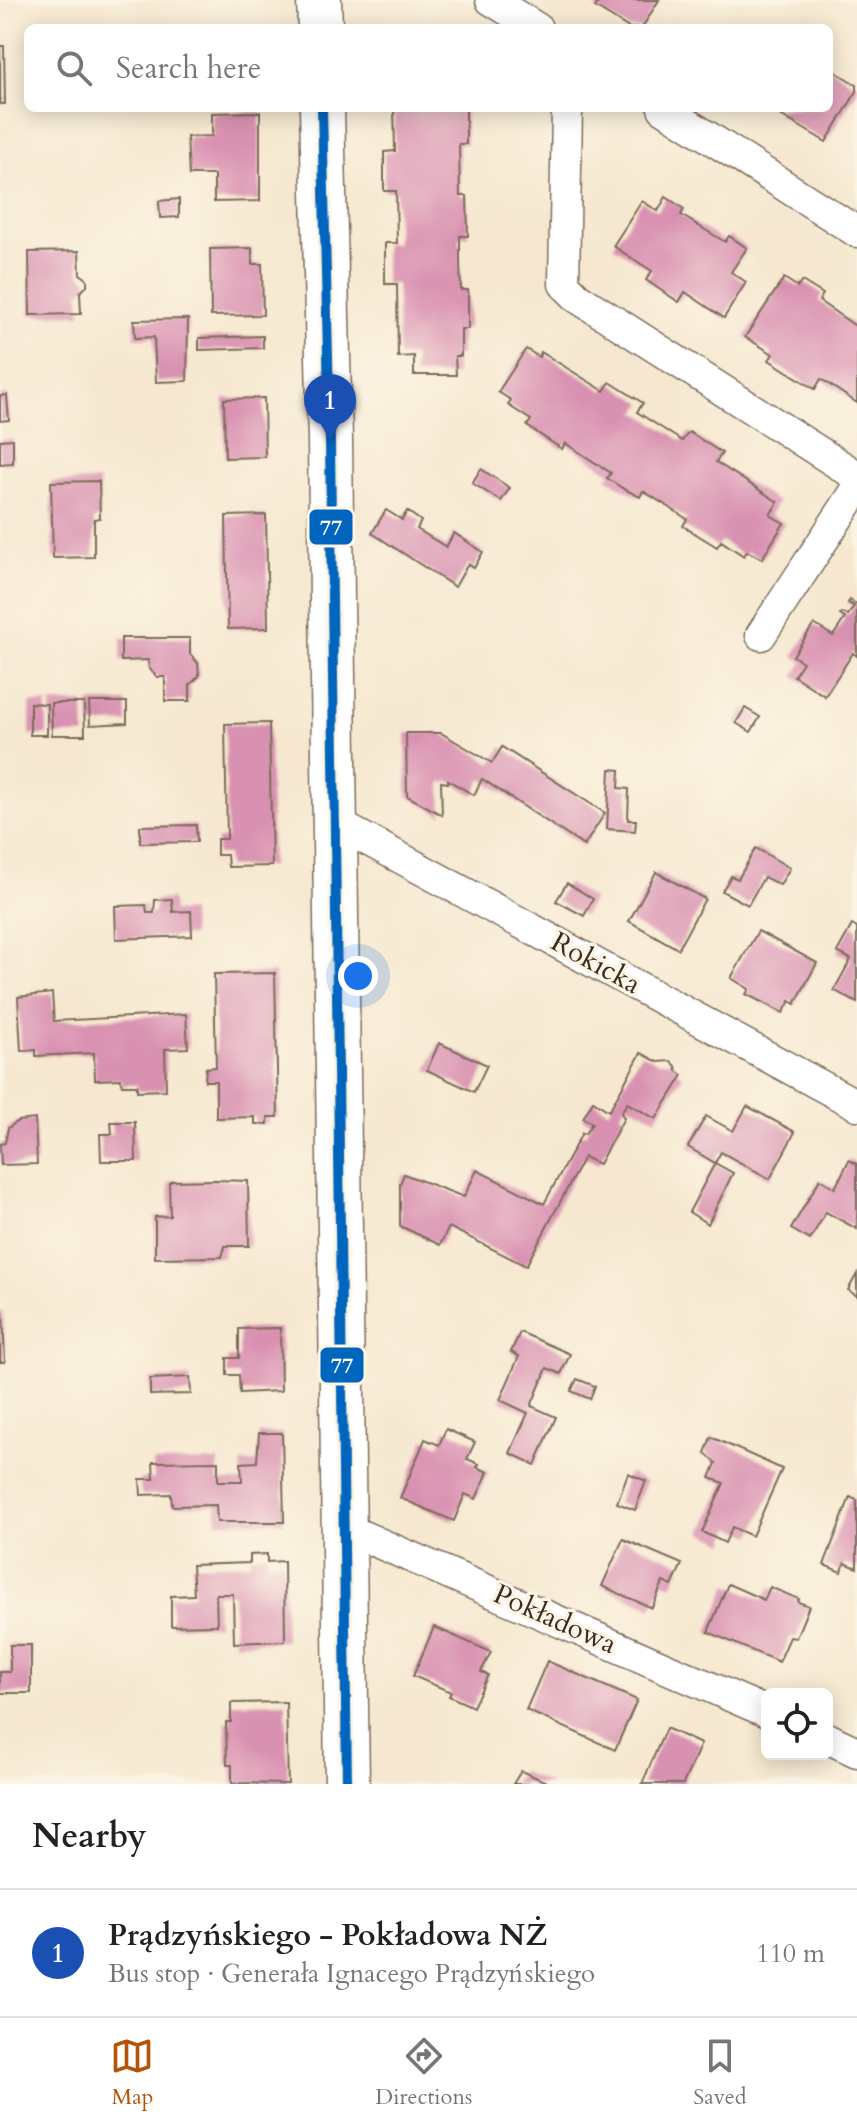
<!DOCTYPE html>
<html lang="en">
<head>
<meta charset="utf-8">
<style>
  body { margin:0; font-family:Cardo,serif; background:#f6f6f6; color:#222 }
  .controls { position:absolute; right:24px; bottom:24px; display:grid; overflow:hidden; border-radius:12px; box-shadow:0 4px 20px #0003 }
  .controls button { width:72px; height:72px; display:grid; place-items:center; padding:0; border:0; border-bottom:2px solid #e0e0e0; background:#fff; color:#222; font:40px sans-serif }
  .you { position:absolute; left:358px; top:976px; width:28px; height:28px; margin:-20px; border:6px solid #fff; border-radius:50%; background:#1a73e8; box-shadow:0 0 0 12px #1a73e833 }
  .badge { display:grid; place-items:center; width:52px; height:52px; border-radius:50%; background:#b45309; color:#fff; font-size:26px; font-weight:700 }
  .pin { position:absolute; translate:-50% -66px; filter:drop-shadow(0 2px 4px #0008) }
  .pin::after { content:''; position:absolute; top:42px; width:28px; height:24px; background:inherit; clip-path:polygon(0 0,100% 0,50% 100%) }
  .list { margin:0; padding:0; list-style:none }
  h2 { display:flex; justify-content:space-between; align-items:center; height:104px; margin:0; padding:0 32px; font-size:34px }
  h2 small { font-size:26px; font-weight:400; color:#767676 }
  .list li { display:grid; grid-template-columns:52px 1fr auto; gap:24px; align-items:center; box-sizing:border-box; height:128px; padding:0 32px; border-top:2px solid #e0e0e0 }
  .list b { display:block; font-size:30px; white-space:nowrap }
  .list p { margin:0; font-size:26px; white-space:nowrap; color:#767676 }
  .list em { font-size:26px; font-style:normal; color:#767676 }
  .icon { flex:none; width:44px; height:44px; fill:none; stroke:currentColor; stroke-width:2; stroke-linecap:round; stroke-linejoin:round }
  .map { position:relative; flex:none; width:857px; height:1784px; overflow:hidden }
  .search { position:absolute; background:#fff; box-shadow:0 4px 20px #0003; left:24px; right:24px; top:24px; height:88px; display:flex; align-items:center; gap:20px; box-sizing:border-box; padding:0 28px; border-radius:12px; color:#767676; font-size:30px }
  .sheet { height:232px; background:#fff }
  nav { display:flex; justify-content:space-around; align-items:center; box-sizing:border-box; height:112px; border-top:2px solid #e0e0e0; background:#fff; font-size:22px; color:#767676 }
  nav a { display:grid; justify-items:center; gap:4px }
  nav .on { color:#b45309 }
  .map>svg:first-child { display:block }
  .building { fill:#d991b1 }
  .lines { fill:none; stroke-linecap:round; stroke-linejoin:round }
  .street-casing { stroke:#7c6c5c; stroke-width:33 }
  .secondary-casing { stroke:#7c6c5c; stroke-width:47 }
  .street { stroke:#fff; stroke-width:30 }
  .secondary { stroke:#fff; stroke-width:44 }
  .bus-1-casing { stroke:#fcf5e5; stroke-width:16 }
  .bus-1 { stroke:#0065bd; stroke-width:10 }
  .labels { text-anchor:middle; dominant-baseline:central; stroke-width:7; stroke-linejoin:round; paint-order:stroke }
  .street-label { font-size:28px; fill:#3b2a1e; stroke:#fcf5e5 }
  .line-badge { stroke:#fcf5e5; stroke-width:3 }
  .badge-label { font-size:22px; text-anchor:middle; font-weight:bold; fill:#fff }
</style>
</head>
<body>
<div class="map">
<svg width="857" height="1784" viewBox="0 0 857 1784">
  <rect width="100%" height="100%" fill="#fcf5e5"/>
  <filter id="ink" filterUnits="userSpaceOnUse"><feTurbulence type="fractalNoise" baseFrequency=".0125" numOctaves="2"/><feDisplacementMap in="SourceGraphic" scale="16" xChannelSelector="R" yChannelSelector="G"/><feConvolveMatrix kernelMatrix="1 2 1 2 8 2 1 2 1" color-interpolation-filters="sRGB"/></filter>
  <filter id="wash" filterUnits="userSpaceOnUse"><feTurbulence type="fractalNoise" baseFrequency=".006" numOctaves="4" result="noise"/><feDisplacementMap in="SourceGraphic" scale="32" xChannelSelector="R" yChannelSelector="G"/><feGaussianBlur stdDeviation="1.8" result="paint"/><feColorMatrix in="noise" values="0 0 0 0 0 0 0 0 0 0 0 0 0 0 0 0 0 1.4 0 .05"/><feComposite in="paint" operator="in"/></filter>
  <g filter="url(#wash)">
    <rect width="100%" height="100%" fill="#f6e8d0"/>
    <g id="blocks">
      <g class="building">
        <polygon points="600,0 659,0 642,28 629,28 595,7"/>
        <polygon points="0,46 4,46 5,104 0,104"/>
        <polygon points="829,68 857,85 857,91 826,142 777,113 780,108 829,108"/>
        <polygon points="394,108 466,108 466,144 459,144 460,196 467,196 468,236 460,236 460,262 461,290 468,290 468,329 461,329 461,356 455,356 456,375 414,375 414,356 398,357 397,284 385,284 385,243 397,243 396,191 384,191 384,152 395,151"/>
        <polygon points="260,112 260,201 214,202 214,175 189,175 187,137 212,136 212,113"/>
        <polygon points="666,197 684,209 681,215 725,242 729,236 747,248 731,272 746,282 724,318 685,292 679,302 662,291 646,280 652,271 613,246 642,201 658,211"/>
        <polygon points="179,199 179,217 160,218 159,201"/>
        <polygon points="252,248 252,264 262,264 263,315 211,316 210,249"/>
        <polygon points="79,251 80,274 87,279 87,286 80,292 81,314 30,315 29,252"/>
        <polygon points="784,278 798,287 802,281 823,294 819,301 857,327 857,403 821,379 815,389 769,360 773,354 745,337"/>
        <polygon points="188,319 187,381 156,382 154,337 135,338 134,320"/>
        <polygon points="263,336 263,348 199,350 199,338"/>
        <polygon points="526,349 539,357 541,352 604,391 610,382 643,403 637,412 682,441 689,432 722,453 716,462 778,502 770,515 784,523 762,559 747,551 744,556 721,541 717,547 683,526 687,519 667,506 643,491 640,497 622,488 607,478 611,473 565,443 562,449 527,426 531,420 508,405 511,400 498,392"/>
        <polygon points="7,395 9,420 0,421 0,396"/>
        <polygon points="264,398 265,457 225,458 224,399"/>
        <polygon points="13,439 13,463 0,464 0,440"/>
        <polygon points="481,469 510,488 501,501 472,483"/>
        <polygon points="99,481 100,518 94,519 94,557 53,558 51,482"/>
        <polygon points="386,510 402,520 407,511 421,521 417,529 446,547 454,533 483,552 474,568 468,564 455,587 372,533"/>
        <polygon points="266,515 268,628 228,629 226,516"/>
        <polygon points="850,600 857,605 857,656 853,653 825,696 794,676 803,662 793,656 814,624 833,636 845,618 840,615 842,613 848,615 854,606 848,603"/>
        <polygon points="121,638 190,638 190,654 198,663 199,676 190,685 190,701 165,701 165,677 157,677 149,668 148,660 121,661"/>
        <polygon points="89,702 127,702 127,723 90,725"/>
        <polygon points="30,703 47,704 47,735 30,735"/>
        <polygon points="51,703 84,703 85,735 52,735"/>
        <polygon points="745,708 760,717 751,732 736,723"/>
        <polygon points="269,723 272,866 228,867 227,855 217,855 217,839 227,839 225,724"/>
        <polygon points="406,733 441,733 492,763 502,747 605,813 584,846 482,779 474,795 448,780 448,783 441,782 442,815 407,796"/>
        <polygon points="610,769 620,770 619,788 629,789 628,820 636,820 635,831 607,829"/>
        <polygon points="196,825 197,842 140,843 140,826"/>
        <polygon points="756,848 790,868 780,885 764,877 748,905 722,891 731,876 738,879"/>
        <polygon points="656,872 705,899 678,949 629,921"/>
        <polygon points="567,883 593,899 584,916 556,901"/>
        <polygon points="172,899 173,912 191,911 192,936 116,939 115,906 146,905 147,913 154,913 155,900"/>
        <polygon points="852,925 857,928 857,1003 834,990 851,959 837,952"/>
        <polygon points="758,931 817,963 795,1004 790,1001 783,1013 746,994 749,989 731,978"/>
        <polygon points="275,973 278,1117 268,1117 268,1124 255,1124 255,1117 216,1118 216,1081 205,1081 206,1068 216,1067 214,974"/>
        <polygon points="52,993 54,1021 186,1014 188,1048 165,1049 166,1090 137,1091 137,1085 122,1085 121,1079 95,1080 94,1053 36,1056 36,1050 21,1051 18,997"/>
        <polygon points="439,1043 487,1065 474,1092 427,1070"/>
        <polygon points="641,1053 658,1062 671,1061 676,1066 677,1071 683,1075 656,1119 627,1103 621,1113 624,1118 599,1164 584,1157 526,1266 449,1227 440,1245 400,1226 400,1184 404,1174 464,1197 477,1170 544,1204 582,1133 585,1134 592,1123 583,1118 593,1101 609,1111"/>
        <polygon points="747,1106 795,1132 770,1179 721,1152 715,1163 688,1147 706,1116 733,1131"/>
        <polygon points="35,1119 37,1164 1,1165 0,1144 5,1143 8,1128 18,1121"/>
        <polygon points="111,1122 135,1122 136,1161 101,1161 100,1134 112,1134"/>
        <polygon points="849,1160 857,1164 857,1229 826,1212 810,1240 791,1229 820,1179 835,1188"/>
        <polygon points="715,1163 733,1173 708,1224 689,1212"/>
        <polygon points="215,1180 248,1181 249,1246 225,1246 222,1257 155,1258 155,1217 170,1216 169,1183 172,1181"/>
        <polygon points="857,1274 857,1296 848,1290"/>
        <polygon points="0,1312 3,1312 5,1362 0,1362"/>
        <polygon points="280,1328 281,1391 240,1393 239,1375 227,1375 227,1358 239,1358 239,1329"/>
        <polygon points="520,1332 570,1354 561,1374 547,1368 531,1406 556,1417 535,1465 510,1453 528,1413 500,1400 519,1356 511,1352"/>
        <polygon points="190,1377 191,1394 150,1395 150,1379"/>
        <polygon points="577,1379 595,1386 590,1399 571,1391"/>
        <polygon points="446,1429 475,1442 467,1459 479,1464 477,1467 488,1472 476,1499 465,1494 454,1521 400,1498 425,1439 439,1445"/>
        <polygon points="259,1433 282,1433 284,1522 217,1522 216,1505 172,1506 171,1494 141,1495 140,1479 154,1479 153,1462 218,1461 218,1481 242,1481 241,1463 257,1462"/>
        <polygon points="711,1437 782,1469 752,1536 732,1527 725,1543 702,1532 724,1483 710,1478 716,1463 705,1453"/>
        <polygon points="628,1473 646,1481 635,1510 617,1503"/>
        <polygon points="850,1497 857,1500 857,1568 845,1563 841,1572 824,1565"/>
        <polygon points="623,1539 682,1564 672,1586 663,1582 652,1608 602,1586"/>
        <polygon points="267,1554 267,1562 284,1561 285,1641 234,1643 233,1594 216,1594 217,1625 171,1626 171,1596 194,1595 192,1565 250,1563 250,1555"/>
        <polygon points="728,1584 764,1600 770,1587 799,1599 798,1602 809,1606 796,1638 790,1637 779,1662 708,1632"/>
        <polygon points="434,1627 491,1652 481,1672 488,1675 473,1707 449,1696 451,1692 413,1676"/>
        <polygon points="10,1645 31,1645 31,1693 0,1693 0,1672 10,1672"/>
        <polygon points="547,1661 637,1700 615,1750 526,1710"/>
        <polygon points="286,1702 288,1784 232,1783 232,1765 227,1765 226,1722 231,1722 231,1703"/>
        <polygon points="666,1728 701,1744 683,1784 642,1784"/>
        <polygon points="521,1771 551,1784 513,1784"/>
      </g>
    </g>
  </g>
  <g filter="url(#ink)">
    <use href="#blocks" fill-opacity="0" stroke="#7c6c5c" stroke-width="2"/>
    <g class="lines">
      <defs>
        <g id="street">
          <polyline points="491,0 537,28"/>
          <polyline points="567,108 564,284 578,298 857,476"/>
          <polyline points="663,108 857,232"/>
          <polyline points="761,635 857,489"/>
          <polyline points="334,822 857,1105"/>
          <polyline points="342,1527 767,1712"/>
          <polyline points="827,1738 857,1752"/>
        </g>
        <g id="secondary">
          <polyline points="319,0 320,28"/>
          <polyline points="322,108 330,440 347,1784"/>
        </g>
      </defs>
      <use href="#street" class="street-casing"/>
      <use href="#secondary" class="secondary-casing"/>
      <use href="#street" class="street"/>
      <use href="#secondary" class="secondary"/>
      <defs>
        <polyline id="bus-1" points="322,108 330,440 347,1784"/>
      </defs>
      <use href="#bus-1" class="bus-1-casing"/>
      <use href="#bus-1" class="bus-1"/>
    </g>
  </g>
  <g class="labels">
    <g class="street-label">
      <text transform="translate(596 963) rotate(29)">Rokicka</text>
      <text transform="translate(555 1619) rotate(24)">Pokładowa</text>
    </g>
  </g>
  <g class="line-badge">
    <rect x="308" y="508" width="46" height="38" rx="8" fill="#0065bd"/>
    <rect x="319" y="1346" width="46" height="38" rx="8" fill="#0065bd"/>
  </g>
  <g class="badge-label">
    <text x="331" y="535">77</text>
    <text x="342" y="1373">77</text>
  </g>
</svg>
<div class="controls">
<button><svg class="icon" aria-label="locate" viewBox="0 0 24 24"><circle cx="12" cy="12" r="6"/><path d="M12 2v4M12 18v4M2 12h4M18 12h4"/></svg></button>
</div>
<div class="you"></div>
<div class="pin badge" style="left:330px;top:440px;background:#1a4fb4">1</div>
<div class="search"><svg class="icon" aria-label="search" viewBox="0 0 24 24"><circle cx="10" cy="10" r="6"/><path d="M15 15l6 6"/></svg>Search here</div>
</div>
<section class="sheet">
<h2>Nearby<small></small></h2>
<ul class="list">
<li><span class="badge" style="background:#1a4fb4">1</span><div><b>Prądzyńskiego - Pokładowa NŻ</b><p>Bus stop · Generała Ignacego Prądzyńskiego</p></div><em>110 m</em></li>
</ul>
</section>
<nav>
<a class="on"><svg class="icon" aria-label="map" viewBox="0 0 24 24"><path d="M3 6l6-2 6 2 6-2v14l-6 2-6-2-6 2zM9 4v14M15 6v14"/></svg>Map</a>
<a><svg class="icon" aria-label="directions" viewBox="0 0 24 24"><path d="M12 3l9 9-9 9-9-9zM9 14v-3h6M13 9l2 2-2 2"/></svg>Directions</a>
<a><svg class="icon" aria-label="saved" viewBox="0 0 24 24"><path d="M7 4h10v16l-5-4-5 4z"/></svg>Saved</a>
</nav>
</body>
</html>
